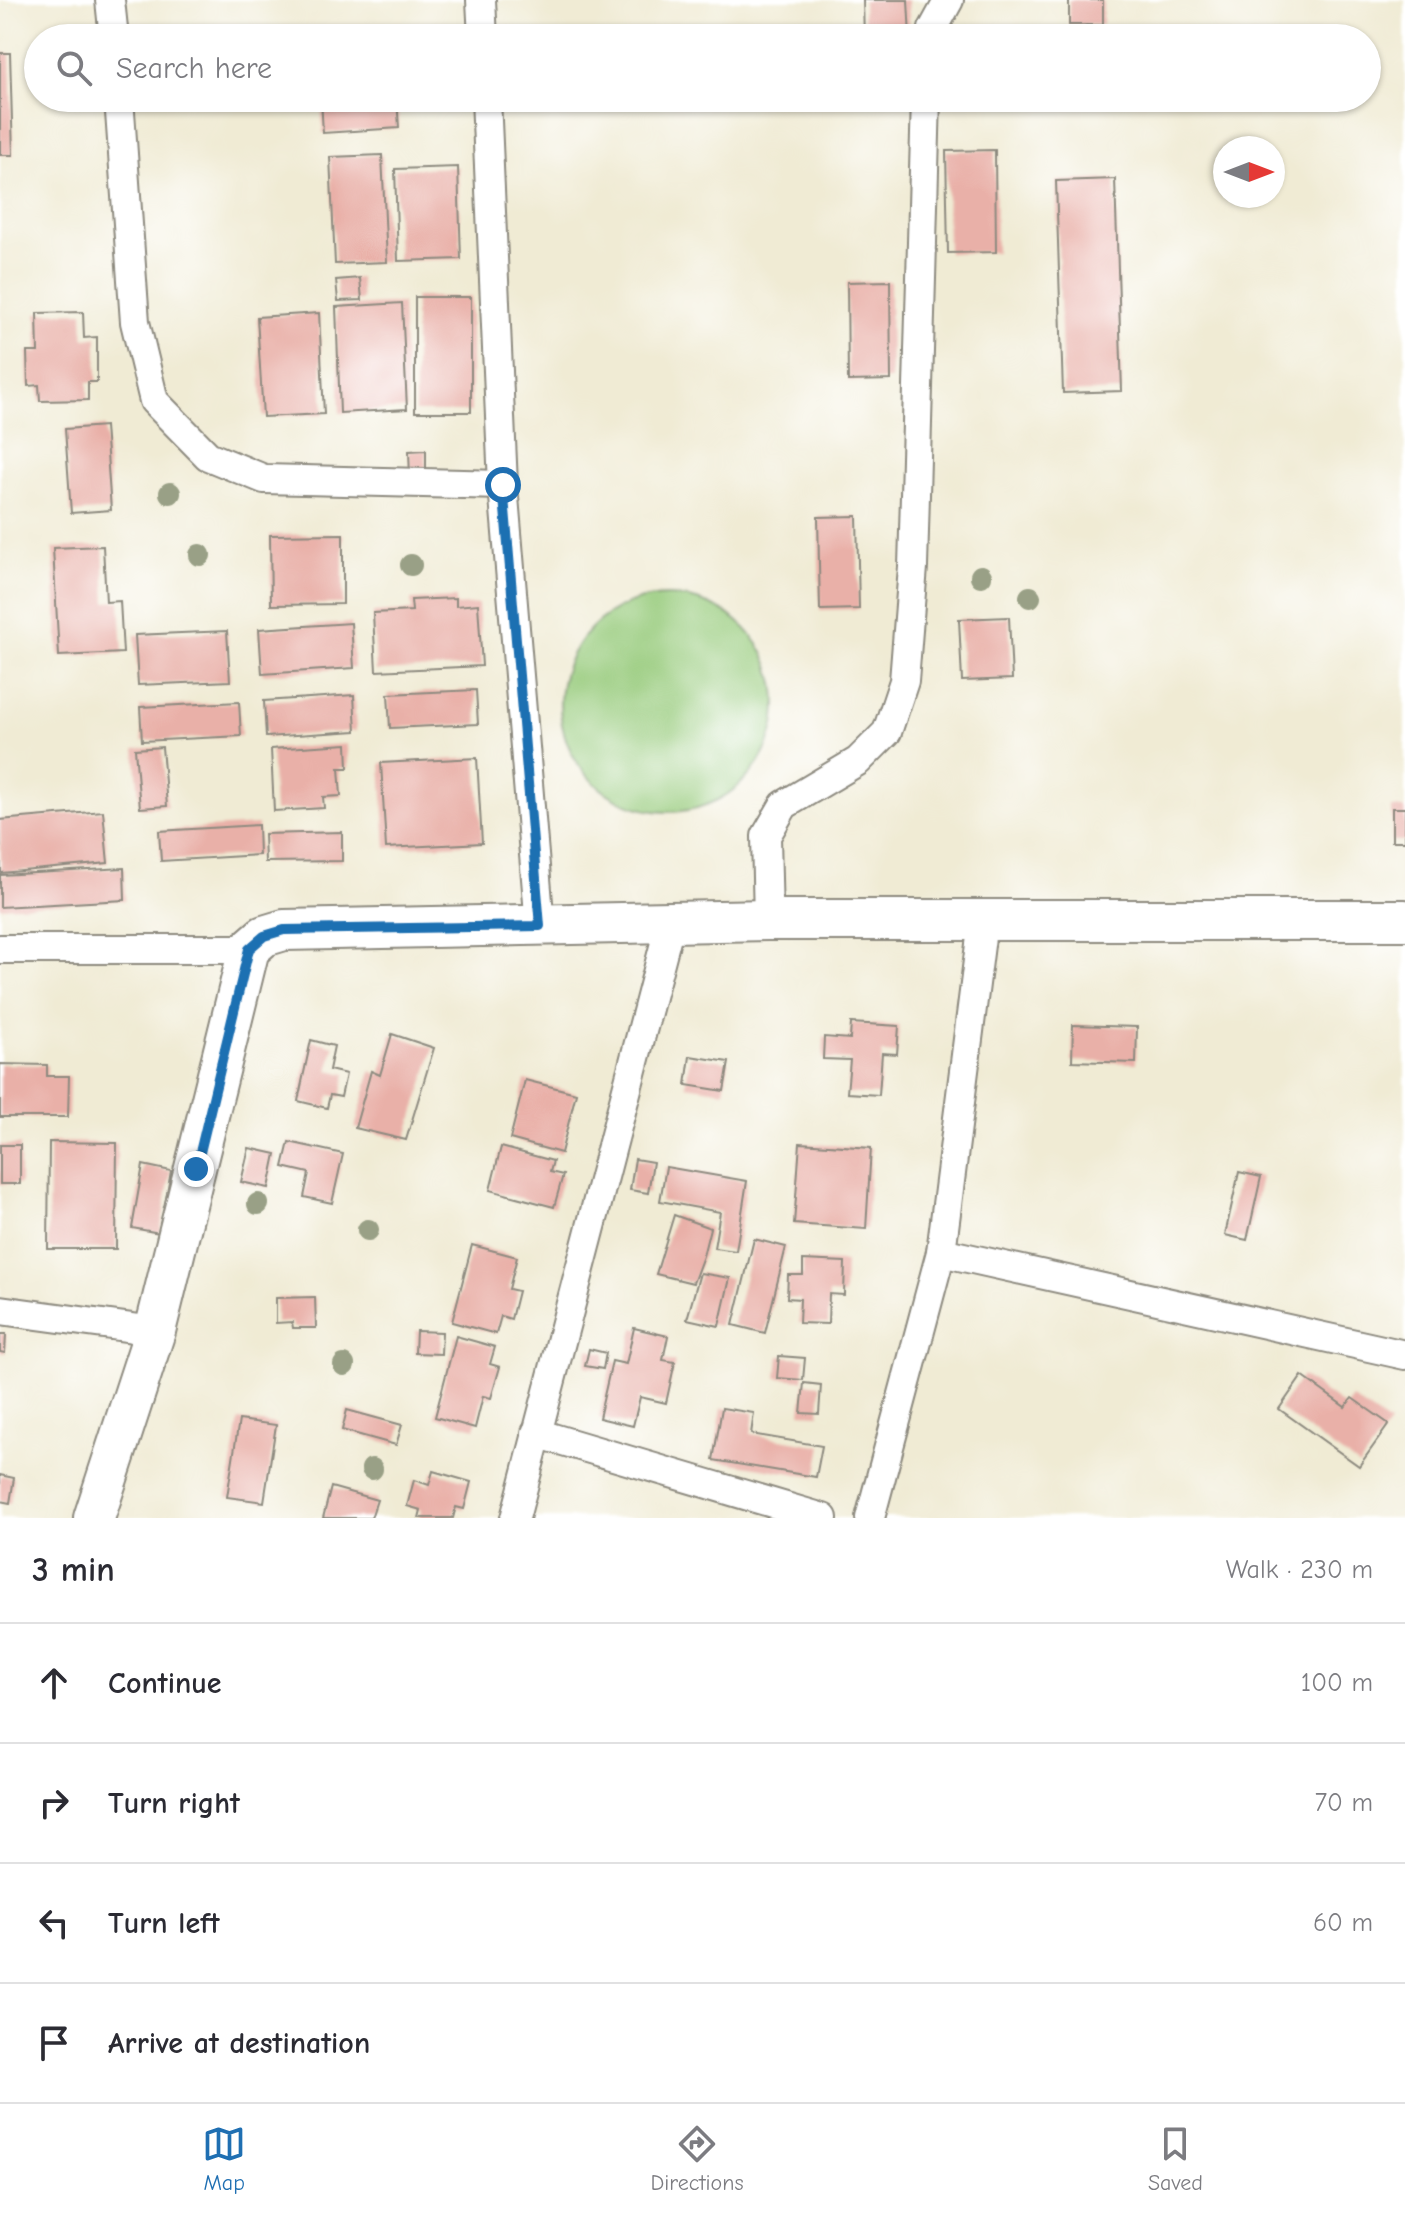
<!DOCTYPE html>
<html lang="en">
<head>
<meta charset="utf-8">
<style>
  body { margin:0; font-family:"Comic Neue",sans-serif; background:#f2f2f3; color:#2b2b33 }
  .compass { position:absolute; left:1213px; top:136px; width:72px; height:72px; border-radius:50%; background:#fff; box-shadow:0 2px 6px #0004; rotate:90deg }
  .stop { position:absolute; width:24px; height:24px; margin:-18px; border:6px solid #1f6fb2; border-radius:50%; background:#fff }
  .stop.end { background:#1f6fb2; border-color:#fff; box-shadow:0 2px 8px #0008 }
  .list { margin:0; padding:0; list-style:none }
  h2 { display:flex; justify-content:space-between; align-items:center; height:104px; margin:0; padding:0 32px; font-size:34px }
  h2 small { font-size:26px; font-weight:400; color:#7c7c81 }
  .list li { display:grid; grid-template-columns:52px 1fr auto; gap:24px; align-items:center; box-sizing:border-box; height:120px; padding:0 32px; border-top:2px solid #e1e1e2 }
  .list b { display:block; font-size:30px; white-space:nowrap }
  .list em { font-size:26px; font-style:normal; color:#7c7c81 }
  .icon { flex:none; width:44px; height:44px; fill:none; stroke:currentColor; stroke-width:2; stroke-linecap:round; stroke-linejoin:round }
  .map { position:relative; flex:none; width:1405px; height:1518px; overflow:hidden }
  .search { position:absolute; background:#fff; box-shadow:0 2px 6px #0004; left:24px; right:24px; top:24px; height:88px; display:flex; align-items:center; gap:20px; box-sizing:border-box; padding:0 28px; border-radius:44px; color:#7c7c81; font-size:30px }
  .sheet { height:584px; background:#fff }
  nav { display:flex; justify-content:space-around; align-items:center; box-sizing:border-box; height:112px; border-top:2px solid #e1e1e2; background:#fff; font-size:22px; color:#7c7c81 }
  nav a { display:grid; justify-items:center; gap:4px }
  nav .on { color:#1f6fb2 }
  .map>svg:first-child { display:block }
  .green { fill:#97cb7c; stroke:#617b54; stroke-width:2 }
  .building { fill:#e9b0a8 }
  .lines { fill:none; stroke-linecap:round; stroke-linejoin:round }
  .street-casing { stroke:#8e8b80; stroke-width:32 }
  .secondary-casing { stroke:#8e8b80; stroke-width:44 }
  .street { stroke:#fff; stroke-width:28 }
  .secondary { stroke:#fff; stroke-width:40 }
  .tree { fill:#99a086 }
  .route { stroke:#1f6fb2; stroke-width:10 }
</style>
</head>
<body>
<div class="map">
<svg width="1405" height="1518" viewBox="0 0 1405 1518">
  <rect width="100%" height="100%" fill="#fff"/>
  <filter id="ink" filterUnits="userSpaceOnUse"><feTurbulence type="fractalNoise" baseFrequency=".0125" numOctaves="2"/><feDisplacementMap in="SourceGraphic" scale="16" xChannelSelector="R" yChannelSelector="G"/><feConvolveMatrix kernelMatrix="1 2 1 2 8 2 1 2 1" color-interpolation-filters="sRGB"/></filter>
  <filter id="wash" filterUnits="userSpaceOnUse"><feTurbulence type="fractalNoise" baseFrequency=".006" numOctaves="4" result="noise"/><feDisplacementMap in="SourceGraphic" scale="32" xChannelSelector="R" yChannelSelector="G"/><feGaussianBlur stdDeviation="1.8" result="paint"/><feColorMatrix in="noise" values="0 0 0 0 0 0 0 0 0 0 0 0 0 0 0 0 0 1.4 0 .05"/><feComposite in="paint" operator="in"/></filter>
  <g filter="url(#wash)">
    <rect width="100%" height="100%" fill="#f0ebd4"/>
    <circle class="green" cx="668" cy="704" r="108"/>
    <g id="blocks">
      <g class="building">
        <polygon points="863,0 908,0 910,38 864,38"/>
        <rect x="1069" y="0" width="34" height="25"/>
        <polygon points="393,34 394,38 363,38 363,36"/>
        <polygon points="0,53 10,53 13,155 0,155"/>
        <polygon points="321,98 397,98 399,128 323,133"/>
        <polygon points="995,150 996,252 948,253 946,151"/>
        <polygon points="382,155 387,262 335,264 330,157"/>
        <polygon points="458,167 461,259 398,261 395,169"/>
        <polygon points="1115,179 1122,391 1063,393 1056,181"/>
        <polygon points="360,278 362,300 338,301 336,280"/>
        <polygon points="890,281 891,380 848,381 847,282"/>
        <rect x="415" y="297" width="56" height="115"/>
        <polygon points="402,303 407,409 340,413 336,307"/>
        <polygon points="83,312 84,338 97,337 97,382 88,382 88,400 40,401 39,385 28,386 27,352 38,352 37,313"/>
        <polygon points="319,313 324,414 263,417 257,317"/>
        <polygon points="105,426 111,510 71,513 65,429"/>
        <polygon points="426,450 426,476 410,477 409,451"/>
        <polygon points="857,516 859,609 820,610 818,517"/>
        <polygon points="343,534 343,604 271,605 270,535"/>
        <polygon points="103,546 106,602 120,601 123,653 59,656 53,548"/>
        <polygon points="456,598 456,606 478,604 482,666 376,671 373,613 412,611 411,600"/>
        <polygon points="1009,617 1012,679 962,681 959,619"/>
        <polygon points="351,623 354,668 262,674 259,629"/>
        <polygon points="227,631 230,681 138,685 135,635"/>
        <polygon points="476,690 478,724 390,728 388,694"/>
        <polygon points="354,695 356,731 266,737 264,701"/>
        <polygon points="239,702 241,736 142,741 140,707"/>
        <polygon points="347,744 348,768 339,768 341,796 323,797 324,808 274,811 271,749"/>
        <polygon points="162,747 167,806 140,808 135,749"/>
        <polygon points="477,758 482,843 386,848 381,763"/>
        <rect x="1392" y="808" width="13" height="33"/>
        <polygon points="103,811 108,863 1,873 0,820"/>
        <polygon points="258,825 259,855 161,861 159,831"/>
        <polygon points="342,832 342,861 265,862 264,834"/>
        <polygon points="124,868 125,900 0,907 0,875"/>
        <polygon points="851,1023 899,1026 897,1054 882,1053 879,1095 847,1093 850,1060 823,1059 824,1037 850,1039"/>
        <polygon points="1073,1025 1137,1027 1136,1063 1072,1061"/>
        <polygon points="392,1034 434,1048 406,1140 355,1128 371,1071 380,1075"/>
        <polygon points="311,1040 334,1046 329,1070 346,1074 341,1097 330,1095 327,1108 298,1101"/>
        <polygon points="690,1056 729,1062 724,1091 686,1085"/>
        <polygon points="0,1064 47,1065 47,1076 69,1076 68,1117 0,1117"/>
        <polygon points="525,1080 576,1093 561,1153 510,1139"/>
        <polygon points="49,1142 117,1143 116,1249 48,1249"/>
        <polygon points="289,1142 343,1154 332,1203 304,1197 309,1173 283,1167"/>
        <polygon points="800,1143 871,1148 866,1229 794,1224"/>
        <rect x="0" y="1145" width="20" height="39"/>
        <polygon points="501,1147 553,1161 550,1172 563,1175 554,1207 490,1190"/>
        <polygon points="249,1148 276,1154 269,1188 241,1182"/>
        <polygon points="635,1159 653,1162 648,1193 630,1190"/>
        <polygon points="143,1165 171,1171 160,1233 132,1228"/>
        <polygon points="666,1167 747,1181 736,1251 714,1248 720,1212 660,1201"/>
        <polygon points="1239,1172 1261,1177 1247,1240 1225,1235"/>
        <polygon points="674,1215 710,1228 703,1256 693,1283 656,1274"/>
        <polygon points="754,1239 786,1247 765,1333 733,1325"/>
        <polygon points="472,1245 517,1257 509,1289 518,1291 511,1319 501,1316 496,1334 452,1322"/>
        <polygon points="803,1260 845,1262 844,1295 829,1294 828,1324 799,1323 800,1299 787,1298 788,1275 803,1275"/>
        <polygon points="700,1273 730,1278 719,1326 687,1319"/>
        <polygon points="315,1297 316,1328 293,1328 292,1322 276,1323 276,1298"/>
        <polygon points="634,1328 668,1336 663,1360 675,1362 666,1403 640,1397 633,1426 599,1418 612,1361 626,1364"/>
        <polygon points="416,1331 442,1332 441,1354 415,1353"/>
        <polygon points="0,1334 6,1334 5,1353 0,1352"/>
        <polygon points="456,1336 495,1347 490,1364 500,1367 491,1398 483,1396 475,1428 435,1417"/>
        <polygon points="589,1349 606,1353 603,1369 585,1366"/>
        <polygon points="779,1356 805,1358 803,1380 777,1378"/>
        <polygon points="1302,1376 1345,1407 1352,1398 1389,1424 1359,1466 1279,1409"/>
        <polygon points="804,1383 821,1385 819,1414 801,1413"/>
        <polygon points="722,1408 754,1413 751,1434 822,1446 816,1477 713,1460"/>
        <polygon points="347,1410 402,1425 396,1445 342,1430"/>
        <polygon points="239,1420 276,1425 264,1502 227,1497"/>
        <polygon points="433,1471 471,1482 464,1509 456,1507 453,1518 419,1518 421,1510 407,1506 414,1480 429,1485"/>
        <polygon points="0,1475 14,1478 10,1503 0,1501"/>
        <polygon points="331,1487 377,1500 371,1518 323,1518"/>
      </g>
    </g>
  </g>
  <g filter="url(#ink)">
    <use href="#blocks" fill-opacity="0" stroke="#8e8b80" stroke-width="2"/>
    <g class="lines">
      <defs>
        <g id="street">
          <polyline points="110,0 114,38"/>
          <polyline points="481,0 483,38"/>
          <polyline points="932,38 933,29 949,0"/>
          <polyline points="119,98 135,322 154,401 208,456 264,479 503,485"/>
          <polyline points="486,98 503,485 540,926"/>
          <polyline points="768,920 766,836 784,805 858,761 887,732 904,681 913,567 926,98"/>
          <polyline points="0,949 249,949"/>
          <polyline points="941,1252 1405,1355"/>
          <polyline points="0,1310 155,1331"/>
          <polyline points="536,1433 823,1518"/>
          <polyline points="515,1518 670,924"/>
          <polyline points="870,1518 941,1252 983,921"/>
        </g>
        <polyline id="secondary" points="94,1518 155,1331 249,949 264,936 284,930 768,920 1405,920"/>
      </defs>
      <use href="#street" class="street-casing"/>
      <use href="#secondary" class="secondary-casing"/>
      <use href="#street" class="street"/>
      <use href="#secondary" class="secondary"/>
    </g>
    <g class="tree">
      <circle cx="170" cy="493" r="11"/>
      <circle cx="200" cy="555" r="11"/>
      <circle cx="411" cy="565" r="11"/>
      <circle cx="981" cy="576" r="11"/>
      <circle cx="1030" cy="597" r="11"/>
      <circle cx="258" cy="1204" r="11"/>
      <circle cx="368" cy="1230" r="11"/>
      <circle cx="344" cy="1365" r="11"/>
      <circle cx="372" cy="1469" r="11"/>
    </g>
  </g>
  <g class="lines" filter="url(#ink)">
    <polyline class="route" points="196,1169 249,949 264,936 284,930 540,926 503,485"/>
  </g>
</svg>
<svg class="compass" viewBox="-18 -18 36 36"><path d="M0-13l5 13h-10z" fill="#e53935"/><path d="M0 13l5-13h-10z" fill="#7c7c81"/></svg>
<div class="stop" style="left:503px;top:485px"></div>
<div class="stop end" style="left:196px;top:1169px"></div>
<div class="search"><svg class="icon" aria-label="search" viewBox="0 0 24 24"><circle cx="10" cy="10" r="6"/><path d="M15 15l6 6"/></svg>Search here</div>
</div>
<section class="sheet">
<h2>3 min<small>Walk · 230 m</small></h2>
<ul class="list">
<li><svg class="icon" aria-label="ahead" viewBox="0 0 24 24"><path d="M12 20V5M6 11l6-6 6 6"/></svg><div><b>Continue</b></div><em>100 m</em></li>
<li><svg class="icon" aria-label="right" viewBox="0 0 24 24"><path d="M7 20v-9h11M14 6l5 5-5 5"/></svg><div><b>Turn right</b></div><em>70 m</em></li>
<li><svg class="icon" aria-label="left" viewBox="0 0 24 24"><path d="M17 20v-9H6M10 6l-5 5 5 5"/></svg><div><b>Turn left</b></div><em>60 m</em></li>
<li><svg class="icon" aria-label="arrive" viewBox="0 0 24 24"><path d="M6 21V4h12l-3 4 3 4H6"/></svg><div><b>Arrive at destination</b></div></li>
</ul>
</section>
<nav>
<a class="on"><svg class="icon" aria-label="map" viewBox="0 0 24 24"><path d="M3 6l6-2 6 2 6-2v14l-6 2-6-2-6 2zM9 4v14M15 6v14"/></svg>Map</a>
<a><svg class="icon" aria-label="directions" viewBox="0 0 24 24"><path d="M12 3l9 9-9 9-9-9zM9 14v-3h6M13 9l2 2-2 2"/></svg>Directions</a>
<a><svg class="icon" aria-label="saved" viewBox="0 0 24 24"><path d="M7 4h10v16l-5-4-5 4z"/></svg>Saved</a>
</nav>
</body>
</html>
